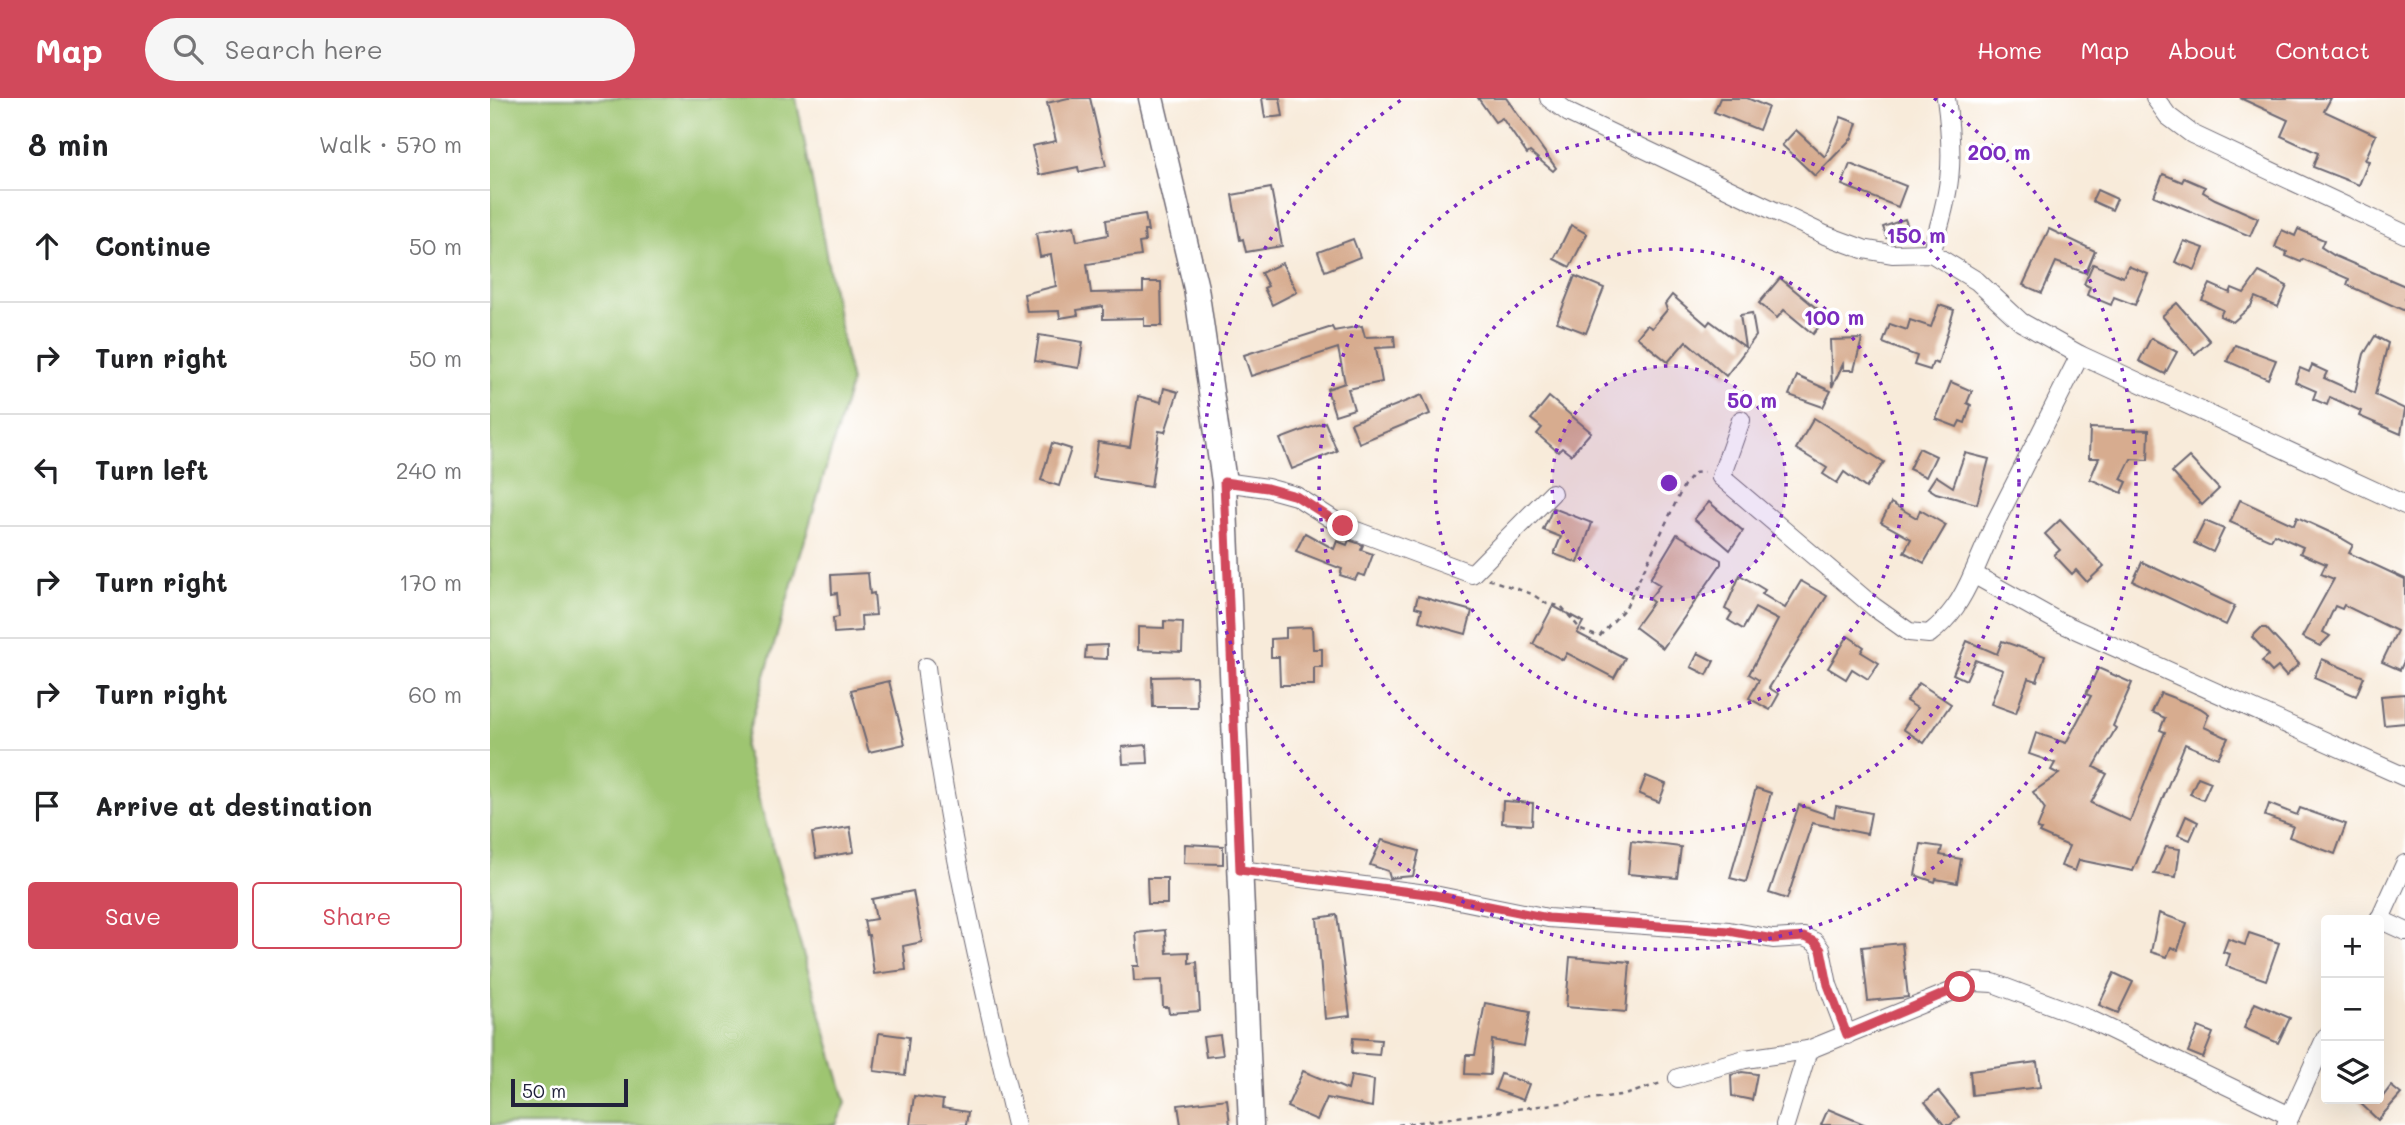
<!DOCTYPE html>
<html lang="en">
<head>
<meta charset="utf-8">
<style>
  body { margin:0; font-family:Mali,sans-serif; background:#f6f6f6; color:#202124 }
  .controls { position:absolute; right:21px; bottom:21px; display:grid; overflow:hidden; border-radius:7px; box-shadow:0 7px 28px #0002 }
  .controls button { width:63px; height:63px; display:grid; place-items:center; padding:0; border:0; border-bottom:2px solid #e0e0e0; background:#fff; color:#202124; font:35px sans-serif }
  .scale { position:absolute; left:21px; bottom:18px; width:117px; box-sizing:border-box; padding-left:7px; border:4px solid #22223b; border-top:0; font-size:19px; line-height:24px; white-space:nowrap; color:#22223b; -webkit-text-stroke:5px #fff; paint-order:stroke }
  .stop { position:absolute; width:21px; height:21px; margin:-16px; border:5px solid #d1495b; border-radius:50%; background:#fff }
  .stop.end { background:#d1495b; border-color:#fff; box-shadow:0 2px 7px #0008 }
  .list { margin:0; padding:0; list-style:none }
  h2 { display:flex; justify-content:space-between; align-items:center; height:91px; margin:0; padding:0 28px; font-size:30px }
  h2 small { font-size:23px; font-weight:400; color:#757577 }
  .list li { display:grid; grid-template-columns:46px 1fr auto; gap:21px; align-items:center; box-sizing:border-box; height:112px; padding:0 28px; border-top:2px solid #e0e0e0 }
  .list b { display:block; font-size:26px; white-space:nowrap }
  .list em { font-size:23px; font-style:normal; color:#757577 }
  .actions { display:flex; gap:14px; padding:21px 28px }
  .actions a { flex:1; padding:16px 0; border:2px solid #d1495b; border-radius:7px; text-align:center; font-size:24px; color:#d1495b }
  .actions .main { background:#d1495b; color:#fff }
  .icon { flex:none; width:38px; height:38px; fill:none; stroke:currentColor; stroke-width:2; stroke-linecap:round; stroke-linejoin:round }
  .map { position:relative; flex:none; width:1915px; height:1027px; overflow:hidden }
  header { display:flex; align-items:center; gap:42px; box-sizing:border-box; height:98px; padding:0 35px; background:#d1495b; color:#fff }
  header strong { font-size:33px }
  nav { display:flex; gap:38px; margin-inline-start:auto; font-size:24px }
  .search { width:490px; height:63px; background:#f6f6f6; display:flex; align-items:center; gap:18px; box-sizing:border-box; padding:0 24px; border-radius:38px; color:#757577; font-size:26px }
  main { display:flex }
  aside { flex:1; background:#fff }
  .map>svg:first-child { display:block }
  .green { fill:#9ec571; stroke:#607456; stroke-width:2 }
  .building { fill:#d7ac8f }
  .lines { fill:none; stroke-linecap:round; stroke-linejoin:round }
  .street-casing { stroke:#6d6873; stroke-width:20 }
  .secondary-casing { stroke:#6d6873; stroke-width:27 }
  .path { stroke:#6d6873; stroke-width:2.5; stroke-dasharray:5 5; stroke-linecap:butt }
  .street { stroke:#fff; stroke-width:18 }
  .secondary { stroke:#fff; stroke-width:24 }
  .route { stroke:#d1495b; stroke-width:9 }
  .ring { fill:none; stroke:#7b2cbf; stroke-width:3.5; stroke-dasharray:3.5 7 }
  .centre { fill:#7b2cbf; stroke:#fff; stroke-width:3.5 }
  .ring-label { font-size:21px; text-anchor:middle; font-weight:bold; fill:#7b2cbf; stroke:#fff; stroke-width:7; stroke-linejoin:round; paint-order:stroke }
</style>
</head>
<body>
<header>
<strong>Map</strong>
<div class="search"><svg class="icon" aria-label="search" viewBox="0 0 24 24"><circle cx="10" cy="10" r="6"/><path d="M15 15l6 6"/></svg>Search here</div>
<nav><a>Home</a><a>Map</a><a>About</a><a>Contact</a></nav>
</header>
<main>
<aside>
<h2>8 min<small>Walk · 570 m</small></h2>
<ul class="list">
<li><svg class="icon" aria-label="ahead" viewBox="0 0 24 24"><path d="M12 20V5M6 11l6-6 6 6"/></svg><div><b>Continue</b></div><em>50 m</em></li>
<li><svg class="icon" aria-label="right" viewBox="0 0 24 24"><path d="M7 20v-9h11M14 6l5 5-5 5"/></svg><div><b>Turn right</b></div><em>50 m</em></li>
<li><svg class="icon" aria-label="left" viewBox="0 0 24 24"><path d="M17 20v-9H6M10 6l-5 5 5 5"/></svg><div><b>Turn left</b></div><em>240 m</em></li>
<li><svg class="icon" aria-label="right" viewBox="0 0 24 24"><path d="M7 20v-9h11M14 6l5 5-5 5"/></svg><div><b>Turn right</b></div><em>170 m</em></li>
<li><svg class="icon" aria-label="right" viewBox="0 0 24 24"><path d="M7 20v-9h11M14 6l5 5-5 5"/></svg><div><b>Turn right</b></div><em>60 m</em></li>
<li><svg class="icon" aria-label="arrive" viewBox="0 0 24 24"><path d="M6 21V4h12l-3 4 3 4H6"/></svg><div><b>Arrive at destination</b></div></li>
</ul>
<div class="actions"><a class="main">Save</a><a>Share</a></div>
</aside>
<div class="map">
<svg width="1915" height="1027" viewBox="0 0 1915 1027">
  <rect width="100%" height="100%" fill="#fff"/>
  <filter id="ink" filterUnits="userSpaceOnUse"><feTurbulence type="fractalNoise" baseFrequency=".0143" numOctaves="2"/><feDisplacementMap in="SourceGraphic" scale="14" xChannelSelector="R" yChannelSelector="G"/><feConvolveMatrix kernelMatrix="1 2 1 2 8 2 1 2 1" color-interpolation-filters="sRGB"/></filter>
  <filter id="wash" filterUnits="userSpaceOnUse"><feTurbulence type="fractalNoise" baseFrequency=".00686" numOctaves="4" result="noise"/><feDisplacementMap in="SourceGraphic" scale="28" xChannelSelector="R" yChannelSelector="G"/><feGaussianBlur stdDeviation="1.57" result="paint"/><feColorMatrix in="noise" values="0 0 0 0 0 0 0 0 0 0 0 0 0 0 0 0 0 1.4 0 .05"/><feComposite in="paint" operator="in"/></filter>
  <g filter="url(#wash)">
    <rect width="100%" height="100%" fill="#f8ebda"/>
    <polygon class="green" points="0,0 306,0 361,285 254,649 356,1005 346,1027 0,1027"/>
    <g id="blocks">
      <g class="building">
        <polygon points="578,0 600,0 616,68 589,74 588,69 549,77 542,48 566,43 557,5"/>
        <polygon points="772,0 790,0 793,18 775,20"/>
        <polygon points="988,0 1016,0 1066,70 1063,73 1040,54 1037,56 1012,20 1005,24"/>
        <polygon points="1230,0 1257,0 1278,9 1269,32 1224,14"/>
        <polygon points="1750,0 1841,0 1834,13 1886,37 1875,62 1879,63 1869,87 1823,69 1828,55 1791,38 1798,22"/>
        <polygon points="1351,19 1367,25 1362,40 1325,78 1292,47 1306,32 1335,59"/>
        <polygon points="1360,66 1416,88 1408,109 1352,87"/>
        <polygon points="1673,76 1692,84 1694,80 1715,89 1713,94 1725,101 1768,120 1760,138 1664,98"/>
        <polygon points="781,90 792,148 756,154 753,141 750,142 742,97"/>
        <polygon points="1607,92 1627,101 1622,112 1602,103"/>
        <polygon points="655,116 658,133 654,133 655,144 649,145 651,158 597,166 601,195 653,194 653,184 671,184 672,228 654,228 654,220 613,221 613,208 587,212 588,217 570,220 569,213 537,214 534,196 566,188 561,157 550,159 546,135 584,128 587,143 618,137 616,122"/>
        <polygon points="1415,121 1419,132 1397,140 1393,129"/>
        <polygon points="1081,127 1097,136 1080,169 1064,161"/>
        <polygon points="1559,131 1605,153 1596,175 1566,164 1552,195 1533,187"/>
        <polygon points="1808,131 1834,142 1831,149 1845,158 1915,188 1915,213 1857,187 1859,181 1813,161 1811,164 1796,158 1797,154 1785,149 1792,132 1805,138"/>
        <polygon points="863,141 870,159 835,173 828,154"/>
        <polygon points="1694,143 1714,150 1705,172 1685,164"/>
        <polygon points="792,165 807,194 782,207 774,190 778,188 771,175"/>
        <polygon points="1603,166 1633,179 1638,168 1658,176 1645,207 1624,199 1621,207 1597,197 1600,189 1594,186"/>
        <polygon points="1769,174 1797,188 1788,209 1765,199 1761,208 1743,224 1730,218 1733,212 1712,202 1720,186 1740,195 1742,190 1754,195"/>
        <polygon points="1085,178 1114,190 1096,235 1067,224"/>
        <polygon points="1290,180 1337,219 1323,236 1294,212 1287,220 1269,205"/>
        <polygon points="1182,197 1217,227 1220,223 1255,249 1250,217 1262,215 1266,238 1236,278 1196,243 1178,264 1147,239 1157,227 1162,230 1177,212 1175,206"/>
        <polygon points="1687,205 1720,243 1705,256 1672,218"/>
        <polygon points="1449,207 1464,212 1448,266 1443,264 1440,272 1424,267 1427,258 1393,245 1400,226 1417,232 1420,222 1441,229"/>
        <polygon points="872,228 875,239 904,238 905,249 886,250 892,284 858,291 864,311 845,317 837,291 855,285 848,250 761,278 754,257 842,229 844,233"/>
        <polygon points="549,237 593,244 589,270 545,263"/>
        <polygon points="1885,238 1898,245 1885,297 1915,311 1911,336 1869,318 1871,313 1840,299 1837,307 1823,301 1826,293 1805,284 1810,270 1819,274 1822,267 1837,274 1834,280 1865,294 1874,256"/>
        <polygon points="1661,240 1687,254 1675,276 1649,263"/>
        <polygon points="1372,241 1364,272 1354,272 1353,266 1342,289 1340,242"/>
        <polygon points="1745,247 1786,262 1778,281 1737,263"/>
        <polygon points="1307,278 1341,293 1333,309 1299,297"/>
        <polygon points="1461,284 1482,293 1477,305 1481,307 1475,325 1470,323 1467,329 1446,321"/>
        <polygon points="674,290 688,294 675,334 669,333 661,389 603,380 608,344 640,349 648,298 671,304"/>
        <polygon points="932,297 940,316 869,345 861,325"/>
        <polygon points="1059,299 1101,334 1081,357 1072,350 1068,354 1047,336 1052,330 1041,321"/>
        <polygon points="1324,320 1394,364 1376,390 1354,374 1347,385 1333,376 1337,370 1306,351"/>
        <polygon points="835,324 847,353 802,371 790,341"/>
        <polygon points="1600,330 1659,332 1658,362 1641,361 1631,381 1637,384 1632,395 1600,381 1609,360 1599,360"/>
        <polygon points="562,345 581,351 569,388 551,382"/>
        <polygon points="1429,350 1446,358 1436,379 1419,371"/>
        <polygon points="1475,355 1499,361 1487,406 1446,395 1438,390 1446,378 1463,389"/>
        <polygon points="1699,359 1729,391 1712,407 1682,374"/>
        <polygon points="1750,402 1804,427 1807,419 1846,437 1863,447 1859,455 1915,481 1915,561 1910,572 1892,564 1907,533 1854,507 1852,511 1845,508 1833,534 1840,538 1830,548 1812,539 1844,481 1831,476 1836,466 1810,455 1813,449 1784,436 1781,442 1740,424"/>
        <polygon points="1219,404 1253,433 1240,452 1204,421"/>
        <polygon points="1401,405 1427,420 1430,412 1456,427 1434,465 1414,454 1421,441 1391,424"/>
        <polygon points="1063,410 1102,425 1088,465 1064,456 1071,439 1053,432"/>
        <polygon points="1570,422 1614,468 1597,484 1586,472 1582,476 1564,457 1570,452 1555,436"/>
        <polygon points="1715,423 1734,431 1723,454 1704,445"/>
        <polygon points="815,435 844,451 847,443 857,447 859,442 873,447 871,452 883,456 875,478 868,476 865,482 850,477 852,471 806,453"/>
        <polygon points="1187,436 1231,462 1231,466 1173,550 1145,529 1163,504 1159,501 1170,487 1160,481"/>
        <polygon points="1652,464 1745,508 1736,527 1643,483"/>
        <polygon points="378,475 380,496 384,495 386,517 371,518 372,533 344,535 343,520 349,519 347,495 342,496 341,477"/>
        <polygon points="1250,477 1275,492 1272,496 1295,510 1311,483 1337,498 1279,590 1289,596 1280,612 1259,600 1269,582 1259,576 1288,522 1265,510 1253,531 1238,522 1242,515 1235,511"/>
        <polygon points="928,498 982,513 976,536 929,523 932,511 925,509"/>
        <polygon points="1063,508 1093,524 1087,535 1135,560 1124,580 1077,555 1073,562 1043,546"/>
        <polygon points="674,523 693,524 692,554 648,552 648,529 674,530"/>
        <polygon points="822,529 823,551 832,551 832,569 824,569 824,587 790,587 789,559 781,559 781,541 796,540 796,530"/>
        <polygon points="1771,530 1776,530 1809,566 1796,578 1788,569 1782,574 1772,563 1779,557 1762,539"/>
        <polygon points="1358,538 1374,549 1371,554 1389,565 1378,581 1362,571 1356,581 1338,570"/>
        <polygon points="1477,543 1507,556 1512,543 1555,558 1547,583 1538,580 1526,615 1501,606 1513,572 1485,562 1476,582 1463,576"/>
        <polygon points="617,547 617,561 595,560 596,548"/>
        <polygon points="1208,555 1224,563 1217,577 1201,569"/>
        <polygon points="1832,561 1874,579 1866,598 1824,580"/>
        <polygon points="1608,570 1642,585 1623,628 1626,630 1604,669 1617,676 1601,705 1640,723 1675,634 1670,632 1675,620 1662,614 1671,595 1710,610 1719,616 1714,629 1738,640 1728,660 1695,646 1643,773 1589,762 1585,773 1571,768 1579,748 1549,735 1551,732 1547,731 1555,711 1543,694 1569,676 1561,672 1565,665 1539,656 1546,635 1576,645 1601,598 1596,596"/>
        <polygon points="706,578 707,609 663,609 662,579"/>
        <polygon points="399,583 415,646 379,654 361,592"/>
        <polygon points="1429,585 1461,606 1434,645 1413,631 1427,610 1416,603"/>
        <polygon points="1915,596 1915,625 1894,627 1891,598"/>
        <polygon points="657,647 658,665 633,666 632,649"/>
        <polygon points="1156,678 1176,686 1169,704 1149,696"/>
        <polygon points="1708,679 1721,684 1713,702 1700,696"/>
        <polygon points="1266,690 1281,695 1256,784 1240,780"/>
        <polygon points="1013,703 1043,705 1042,727 1012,725"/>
        <polygon points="1779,706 1807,717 1810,710 1856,726 1845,756 1799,739 1803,728 1775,718"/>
        <polygon points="1309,707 1344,719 1346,708 1381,715 1377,736 1322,725 1297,801 1279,795"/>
        <polygon points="1696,718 1708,724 1700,742 1688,737"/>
        <polygon points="360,729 364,754 326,760 322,735"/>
        <polygon points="892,742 929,753 923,778 900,780 898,773 880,767"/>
        <polygon points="1141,743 1191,749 1187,780 1138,776"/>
        <polygon points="695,746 733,748 733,766 694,765"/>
        <polygon points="1431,746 1452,749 1450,757 1471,761 1467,785 1446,781 1445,784 1425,777"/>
        <polygon points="1676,749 1690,751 1686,779 1664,776"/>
        <polygon points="657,780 677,780 677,806 658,806"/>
        <polygon points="423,793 432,844 413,848 416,872 384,876 379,837 377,837 374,823 386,821 382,801"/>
        <polygon points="1669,815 1697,825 1688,852 1681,849 1677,859 1661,854"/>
        <polygon points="847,817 860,918 835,921 827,820"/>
        <polygon points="675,832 677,855 699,854 699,865 707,864 710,913 679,915 678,909 673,909 672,882 644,883 643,868 649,868 646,835"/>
        <polygon points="1759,835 1789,845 1776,882 1736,868 1740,856 1733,854 1738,841 1755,847"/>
        <polygon points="1412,845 1418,899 1378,903 1372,849"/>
        <polygon points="1080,859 1140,864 1136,914 1076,909"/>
        <polygon points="1624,875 1643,884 1628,915 1609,907"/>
        <polygon points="995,905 1040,914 1034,948 1002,942 1000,977 975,976 976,957 985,957"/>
        <polygon points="1765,905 1800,920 1788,945 1754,930"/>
        <polygon points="1708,929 1723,935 1713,960 1698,954"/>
        <polygon points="389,935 419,939 415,977 384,973"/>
        <polygon points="730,937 733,957 716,959 713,939"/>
        <polygon points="863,940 891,942 889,957 862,955"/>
        <polygon points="1547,964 1550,989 1482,997 1480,973"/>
        <polygon points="813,973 858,992 861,978 884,982 882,1009 837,1000 827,1022 797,1009"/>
        <polygon points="1252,974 1267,976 1262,1002 1242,998 1241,977"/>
        <polygon points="1011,976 1039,986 1033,1002 1005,992"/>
        <polygon points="1901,988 1911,996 1888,1022 1866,1001 1891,1001"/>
        <polygon points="1448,993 1469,1019 1460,1027 1454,1027 1435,1004"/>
        <polygon points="424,998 453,1002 452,1010 478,1014 476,1027 420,1027"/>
        <polygon points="737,1001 740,1027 691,1027 688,1007"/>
        <polygon points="1338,1011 1376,1027 1331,1027"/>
      </g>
    </g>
  </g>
  <g filter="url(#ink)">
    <use href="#blocks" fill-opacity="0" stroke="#6d6873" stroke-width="2"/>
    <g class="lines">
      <defs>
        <g id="street">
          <polyline points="1059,0 1079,15 1335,137 1373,151 1402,156 1441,155 1487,183 1531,224 1590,257"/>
          <polyline points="1665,0 1678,18 1702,36 1915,136"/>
          <path d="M1441,155C1461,93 1465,65 1456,0"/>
          <path d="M1251,322L1231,379L1384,509L1419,534L1439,536C1461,519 1472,501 1483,476"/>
          <polyline points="734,384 777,390 806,398 853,428 982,476 1062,395"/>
          <polyline points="1915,407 1590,257 1506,423 1483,476 1569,524 1915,679"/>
          <path d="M436,569C455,724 490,875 526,1027"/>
          <polyline points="750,772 944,797 1058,820 1239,833 1283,841 1314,839 1325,844 1331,852 1338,887 1357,937"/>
          <polyline points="1889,821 1915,833"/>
          <polyline points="1889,823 1915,766"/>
          <polyline points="1188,980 1255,961 1318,952"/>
          <polyline points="1295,1027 1318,952 1485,884 1503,885 1599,921 1800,1018"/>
          <polyline points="1796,1027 1836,939"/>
        </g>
        <polyline id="secondary" points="661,0 706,190 734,384 761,1027"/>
      </defs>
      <use href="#street" class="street-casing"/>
      <use href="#secondary" class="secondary-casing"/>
      <g class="path">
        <polyline points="998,481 1042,496 1057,506 1071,508 1091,532 1109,539 1136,509 1194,387 1204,375 1214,374"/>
        <polyline points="908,1027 1138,996 1174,984"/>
      </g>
      <use href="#street" class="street"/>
      <use href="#secondary" class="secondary"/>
    </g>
  </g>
  <g class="lines" filter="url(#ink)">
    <polyline class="route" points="853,428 806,398 777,390 734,384 750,772 944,797 1058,820 1239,833 1283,841 1314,839 1325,844 1331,852 1338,887 1357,937 1470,889"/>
  </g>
  <circle cx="1179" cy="385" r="117" fill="#7b2cbf" fill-opacity=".12"/>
  <g class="ring">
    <circle cx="1179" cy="385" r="117"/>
    <circle cx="1179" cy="385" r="234"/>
    <circle cx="1179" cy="385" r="350"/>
    <path d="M1444 0A467 467 0 1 1 914 0"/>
  </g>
  <circle cx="1179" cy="385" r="10" class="centre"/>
  <g class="ring-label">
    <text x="1509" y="62">200 m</text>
    <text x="1426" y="145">150 m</text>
    <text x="1344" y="227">100 m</text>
    <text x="1262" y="310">50 m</text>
  </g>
</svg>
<div class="controls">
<button>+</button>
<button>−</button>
<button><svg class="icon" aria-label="layers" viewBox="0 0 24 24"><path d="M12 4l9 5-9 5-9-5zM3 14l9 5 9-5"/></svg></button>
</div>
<div class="scale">50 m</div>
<div class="stop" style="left:1470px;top:889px"></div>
<div class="stop end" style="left:853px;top:428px"></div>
</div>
</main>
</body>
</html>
